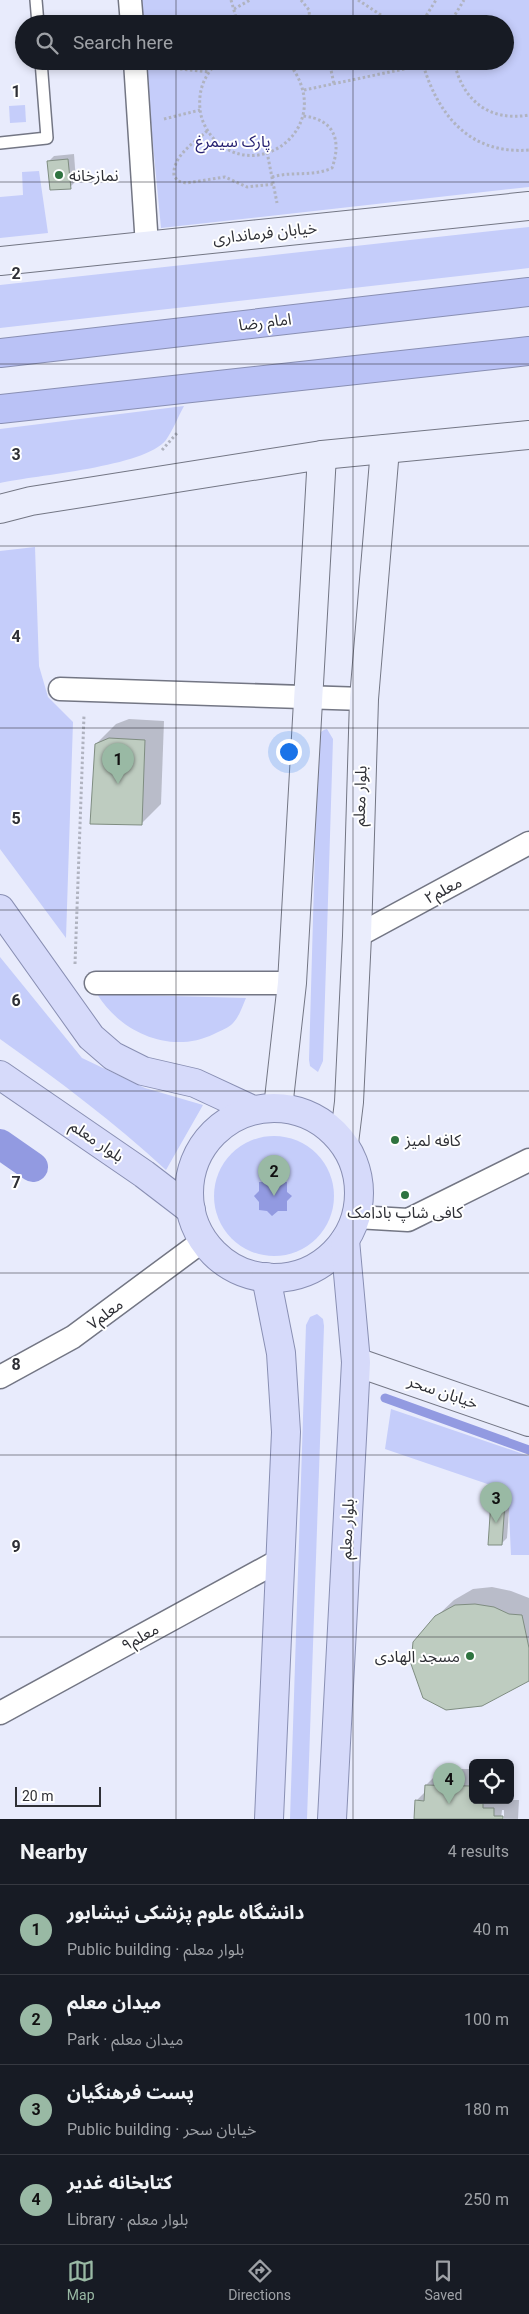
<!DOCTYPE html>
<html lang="en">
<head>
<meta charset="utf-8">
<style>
  body { margin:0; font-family:Roboto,"Noto Sans Arabic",sans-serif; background:#20242c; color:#f1f3f6 }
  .controls { position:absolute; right:15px; bottom:15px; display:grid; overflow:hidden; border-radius:8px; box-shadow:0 2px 8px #0003 }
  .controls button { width:45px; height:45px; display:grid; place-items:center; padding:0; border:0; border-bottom:1px solid #363941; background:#171b24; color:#f1f3f6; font:25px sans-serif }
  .scale { position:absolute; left:15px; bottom:12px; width:86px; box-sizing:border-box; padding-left:5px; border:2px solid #2f3036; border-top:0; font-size:14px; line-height:18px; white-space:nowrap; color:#2f3036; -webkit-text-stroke:4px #fff; paint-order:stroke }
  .you { position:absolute; left:288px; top:751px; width:18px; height:18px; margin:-12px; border:4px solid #fff; border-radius:50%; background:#1a73e8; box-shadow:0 0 0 8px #1a73e833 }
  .badge { display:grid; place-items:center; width:32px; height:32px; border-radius:50%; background:#99b9a4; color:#111; font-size:16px; font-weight:700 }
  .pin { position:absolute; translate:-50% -41px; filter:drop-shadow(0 1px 2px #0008) }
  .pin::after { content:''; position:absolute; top:26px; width:18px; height:15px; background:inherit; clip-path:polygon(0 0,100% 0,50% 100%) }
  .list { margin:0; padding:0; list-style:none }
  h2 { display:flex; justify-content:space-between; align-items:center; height:65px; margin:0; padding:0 20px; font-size:21px }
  h2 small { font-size:16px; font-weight:400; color:#9ea1a6 }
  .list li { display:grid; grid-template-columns:32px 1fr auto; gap:15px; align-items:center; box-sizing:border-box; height:90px; padding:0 20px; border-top:1px solid #363941 }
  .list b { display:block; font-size:19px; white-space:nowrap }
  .list p { margin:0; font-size:16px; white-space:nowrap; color:#9ea1a6 }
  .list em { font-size:16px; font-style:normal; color:#9ea1a6 }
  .icon { flex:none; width:28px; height:28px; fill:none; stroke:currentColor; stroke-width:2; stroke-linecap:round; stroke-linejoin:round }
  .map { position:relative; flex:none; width:529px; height:1819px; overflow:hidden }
  .search { position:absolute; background:#171b24; box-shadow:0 2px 8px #0003; left:15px; right:15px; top:15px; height:55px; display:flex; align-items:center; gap:12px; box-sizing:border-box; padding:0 18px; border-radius:28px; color:#9ea1a6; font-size:19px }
  .sheet { height:425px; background:#171b24 }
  nav { display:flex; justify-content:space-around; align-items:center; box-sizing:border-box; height:70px; border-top:1px solid #363941; background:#171b24; font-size:14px; color:#9ea1a6 }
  nav a { display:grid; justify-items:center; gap:2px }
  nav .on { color:#99b9a4 }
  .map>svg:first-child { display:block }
  .green { fill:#c5cdfa }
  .water { fill:#929ae1 }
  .shadow { fill:#0003 }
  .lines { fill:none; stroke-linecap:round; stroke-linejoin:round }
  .stream { stroke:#929ae1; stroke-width:9 }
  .canal { stroke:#929ae1; stroke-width:30 }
  .building { fill:#beccc0; stroke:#7f8d81 }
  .lane-casing { stroke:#737684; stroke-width:14 }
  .street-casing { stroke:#737684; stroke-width:25 }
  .secondary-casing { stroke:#737684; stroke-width:30 }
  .primary-casing { stroke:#898fb3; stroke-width:30 }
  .highway-casing { stroke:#898fb3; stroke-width:30 }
  .path { stroke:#b0b3c0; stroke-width:3; stroke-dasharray:2.5 2.5; stroke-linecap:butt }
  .lane { stroke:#fff; stroke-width:11 }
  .street { stroke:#fff; stroke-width:22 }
  .secondary { stroke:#eaedfc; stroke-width:28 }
  .primary { stroke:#d6dafa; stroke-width:28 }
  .highway { stroke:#bac2f6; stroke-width:28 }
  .grid { fill:none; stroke:#2f3036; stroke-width:1; stroke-opacity:0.55 }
  .poi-dot { fill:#2e733f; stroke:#fff; stroke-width:2 }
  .labels { text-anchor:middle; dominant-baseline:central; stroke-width:4; stroke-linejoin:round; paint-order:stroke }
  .park-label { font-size:16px; fill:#262172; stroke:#fff }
  .poi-label { font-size:16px; fill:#2f3036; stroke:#fff; text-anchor:start }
  .street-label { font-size:16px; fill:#2f3036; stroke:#fff }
  .grid-label { font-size:16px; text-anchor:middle; font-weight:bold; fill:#2f3036; stroke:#fff; stroke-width:4; stroke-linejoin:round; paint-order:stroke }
</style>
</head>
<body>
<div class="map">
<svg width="529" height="1819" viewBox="0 0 529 1819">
  <rect width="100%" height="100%" fill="#e8ebfc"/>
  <g class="green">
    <polygon points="139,0 529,0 529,187 161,228 145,61 505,61 505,24 141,24"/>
    <polygon points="25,105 26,122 10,123 9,106"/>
    <polygon points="39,171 48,233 0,238 0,197 23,195 22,172"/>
    <polygon points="529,227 529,268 0,328 0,285"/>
    <path d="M184,406C178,417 173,430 166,440C145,467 36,475 0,483V429Z"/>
    <polygon points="35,547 39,666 48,697 73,722 66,938 0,849 0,551"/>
    <path d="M327,729L333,739L323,1061L318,1072L310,1066L309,1060L318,742C319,735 319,731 327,729Z"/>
    <path d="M0,957L82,1058L145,1088L203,1105L166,1170C114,1122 58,1080 0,1039Z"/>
    <path d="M97,994L246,998C242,1007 239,1018 231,1025C226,1029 219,1031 214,1034C171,1055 121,1033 97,994Z"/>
    <circle cx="274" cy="1196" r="60"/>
    <polygon points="317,1314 323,1319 324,1326 307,1819 290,1819 306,1325 310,1317"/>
    <polygon points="391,1409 529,1456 529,1555 511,1555 508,1491 385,1449"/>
  </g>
  <polygon class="water" points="273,1177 278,1182 287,1182 287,1192 292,1196 287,1201 287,1211 278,1211 272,1216 267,1211 259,1210 259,1202 254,1196 259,1191 259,1182 268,1182"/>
  <g class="shadow">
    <polygon points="74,154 76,181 70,187 48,162 54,156"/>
    <polygon points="129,719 164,721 161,804 141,824 96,744 116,724"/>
    <polygon points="498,1496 510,1497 507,1538 501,1544 492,1502"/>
    <polygon points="492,1587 511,1591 529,1598 529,1680 436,1617 454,1600 473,1589"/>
    <polygon points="442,1769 473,1769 473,1800 519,1800 518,1819 504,1819 504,1810 502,1810 501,1819 415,1819 416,1801 426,1791 426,1785"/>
  </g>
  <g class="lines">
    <polyline class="stream" points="385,1398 529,1450"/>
    <polyline class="canal" points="0,1144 33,1167"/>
  </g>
  <g class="building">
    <polygon points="68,159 71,189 50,190 47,161"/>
    <polygon points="109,738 145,740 142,825 90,824 95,744"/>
    <polygon points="491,1501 505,1502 502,1545 488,1545"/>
    <polygon points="475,1604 494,1607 509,1614 522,1615 529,1648 529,1681 482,1706 446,1710 423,1698 411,1664 413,1642 435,1616 455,1605"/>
    <polygon points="425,1785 470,1786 470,1798 473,1798 473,1800 483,1800 483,1808 494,1808 494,1816 503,1816 503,1819 414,1819 415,1800 424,1801"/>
  </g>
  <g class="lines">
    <defs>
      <g id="lane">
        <polyline points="36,0 38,24"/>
        <polyline points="0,143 47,138 41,61"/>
      </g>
      <g id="street">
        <polyline points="130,0 132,24"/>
        <polyline points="135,61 147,246"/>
        <polyline points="60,689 364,699"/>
        <polyline points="357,936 529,843"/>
        <polyline points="96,983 292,983"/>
        <polyline points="356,1217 408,1220 529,1160"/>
        <polyline points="0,1377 73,1337 204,1240"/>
        <polyline points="0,1713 280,1560"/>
      </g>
      <g id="secondary">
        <polyline points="0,261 529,206"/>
        <polyline points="0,509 31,501 322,455 529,435"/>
        <polyline points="278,1108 292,983 322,455"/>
        <polyline points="344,1143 349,1102 357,936 364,699 385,449"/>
        <polyline points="356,1362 529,1422"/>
      </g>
      <g id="primary">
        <polyline points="0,909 91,1037 113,1056 143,1071 195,1083 253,1110"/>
        <polyline points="0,1075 144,1174 191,1210"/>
        <circle cx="274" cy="1193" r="85"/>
        <polyline points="266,1277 281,1353 286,1432 269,1819"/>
        <polyline points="332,1819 356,1362 345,1240"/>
      </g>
      <g id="highway">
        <polyline points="0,353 529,292"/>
        <polyline points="0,409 529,351"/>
      </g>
    </defs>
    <use href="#lane" class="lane-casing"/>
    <use href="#street" class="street-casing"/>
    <use href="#secondary" class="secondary-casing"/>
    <use href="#primary" class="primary-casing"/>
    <use href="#highway" class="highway-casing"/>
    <g class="path">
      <polyline points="231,0 238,24"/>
      <polyline points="301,0 309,10 310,24"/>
      <polyline points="358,0 393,23"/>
      <polyline points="234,9 250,0"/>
      <polyline points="421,24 436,0"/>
      <polyline points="453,24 453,18 464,0"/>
      <path d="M219,61C205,74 198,89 200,109C201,120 206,130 214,139C259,186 340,124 287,61"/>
      <polyline points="332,61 331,70 334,84"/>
      <path d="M422,61C437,114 469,155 529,150"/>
      <path d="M454,61C462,100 489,122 529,115"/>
      <polyline points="161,64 169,68 209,72"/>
      <polyline points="304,90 423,65"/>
      <polyline points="164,119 200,110"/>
      <path d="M207,131C194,143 172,156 174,176L178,181L186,183L225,177L247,187L274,184"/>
      <polyline points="267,152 277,203"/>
      <path d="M272,177C292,171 313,177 332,168C342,140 334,119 303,116"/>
      <polyline points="162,450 178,432"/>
      <polyline points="75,964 84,715"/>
    </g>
    <use href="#lane" class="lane"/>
    <use href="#street" class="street"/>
    <use href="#secondary" class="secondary"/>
    <use href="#primary" class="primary"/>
    <use href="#highway" class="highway"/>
  </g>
  <path class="grid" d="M176,0V24M353,0V24M176,61V1819M353,61V1819M0,182H529M0,364H529M0,546H529M0,728H529M0,910H529M0,1091H529M0,1273H529M0,1455H529M0,1637H529"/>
  <g class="poi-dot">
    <circle cx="59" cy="175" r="5"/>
    <circle cx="395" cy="1140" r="5"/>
    <circle cx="405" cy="1195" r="5"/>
    <circle cx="470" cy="1656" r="5"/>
  </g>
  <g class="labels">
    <g class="park-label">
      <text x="233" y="141">پارک سیمرغ</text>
    </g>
    <g class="poi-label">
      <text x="69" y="175">نمازخانه</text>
      <text x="405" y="1140">کافه لمیز</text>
      <text x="405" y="1212" text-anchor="middle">کافی شاپ بادامک</text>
      <text x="460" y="1656" text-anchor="end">مسجد الهادی</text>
    </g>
    <g class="street-label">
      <text transform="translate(265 233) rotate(-6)">خیابان فرمانداری</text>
      <text transform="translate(265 322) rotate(-7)">امام رضا</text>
      <text transform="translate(360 796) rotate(-88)">بلوار معلم</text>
      <text transform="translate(443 890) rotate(-28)">معلم۲</text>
      <text transform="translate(97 1141) rotate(34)">بلوار معلم</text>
      <text transform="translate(105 1314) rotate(-37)">معلم۷</text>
      <text transform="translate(443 1392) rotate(19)">خیابان سحر</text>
      <text transform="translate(347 1529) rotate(-87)">بلوار معلم</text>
      <text transform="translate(140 1637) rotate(-29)">معلم۹</text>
    </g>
  </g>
  <g class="grid-label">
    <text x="16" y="97">1</text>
    <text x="16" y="279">2</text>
    <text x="16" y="460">3</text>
    <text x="16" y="642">4</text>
    <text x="16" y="824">5</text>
    <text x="16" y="1006">6</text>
    <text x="16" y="1188">7</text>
    <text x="16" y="1370">8</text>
    <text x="16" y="1552">9</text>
  </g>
</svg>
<div class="controls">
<button><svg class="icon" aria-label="locate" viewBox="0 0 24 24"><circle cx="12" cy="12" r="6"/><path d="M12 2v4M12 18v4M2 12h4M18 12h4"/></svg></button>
</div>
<div class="scale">20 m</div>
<div class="you"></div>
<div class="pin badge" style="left:118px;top:784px">1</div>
<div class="pin badge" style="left:274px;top:1196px">2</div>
<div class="pin badge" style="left:496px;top:1523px">3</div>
<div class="pin badge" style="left:449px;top:1804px">4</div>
<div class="search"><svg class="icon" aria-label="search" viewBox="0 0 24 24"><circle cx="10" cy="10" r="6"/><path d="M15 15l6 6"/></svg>Search here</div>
</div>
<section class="sheet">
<h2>Nearby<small>4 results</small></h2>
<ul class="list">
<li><span class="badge">1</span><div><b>دانشگاه علوم پزشکی نیشابور</b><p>Public building · بلوار معلم</p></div><em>40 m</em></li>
<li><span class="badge">2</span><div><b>میدان معلم</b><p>Park · میدان معلم</p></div><em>100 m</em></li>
<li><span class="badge">3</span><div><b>پست فرهنگیان</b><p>Public building · خیابان سحر</p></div><em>180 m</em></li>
<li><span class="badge">4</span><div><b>کتابخانه غدیر</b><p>Library · بلوار معلم</p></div><em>250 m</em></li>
</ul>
</section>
<nav>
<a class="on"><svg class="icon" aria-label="map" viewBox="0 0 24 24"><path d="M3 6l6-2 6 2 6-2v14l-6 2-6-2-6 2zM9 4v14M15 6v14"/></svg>Map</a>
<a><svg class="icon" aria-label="directions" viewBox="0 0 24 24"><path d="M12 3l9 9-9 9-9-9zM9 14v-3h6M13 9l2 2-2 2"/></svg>Directions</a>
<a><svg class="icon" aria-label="saved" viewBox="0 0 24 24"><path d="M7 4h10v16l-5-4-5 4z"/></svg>Saved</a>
</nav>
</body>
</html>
